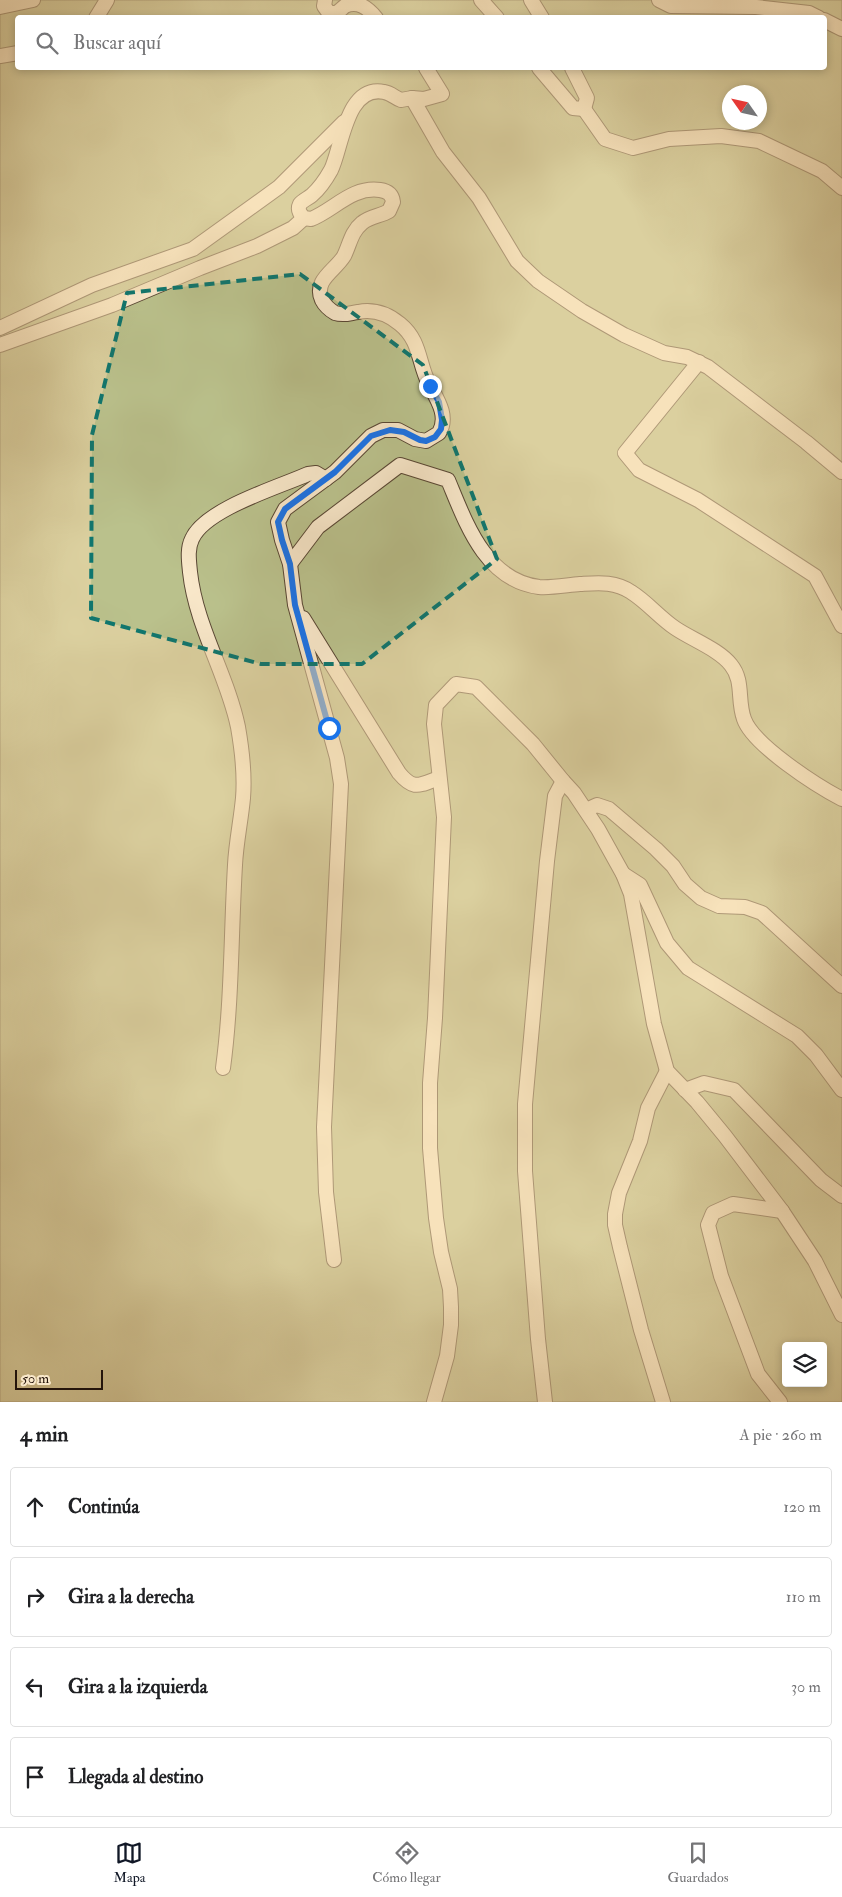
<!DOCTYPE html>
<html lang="es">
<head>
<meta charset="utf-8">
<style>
  body { margin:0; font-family:"IM FELL Double Pica",serif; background:#f6f6f6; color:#202124 }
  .controls { position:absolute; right:15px; bottom:15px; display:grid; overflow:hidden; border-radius:5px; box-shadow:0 2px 8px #0003 }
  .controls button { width:45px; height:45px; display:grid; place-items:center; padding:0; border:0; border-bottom:1px solid #e0e0e0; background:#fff; color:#202124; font:25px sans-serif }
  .compass { position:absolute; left:722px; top:85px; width:45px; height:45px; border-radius:50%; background:#fff; box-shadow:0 2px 8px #0003; rotate:304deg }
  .scale { position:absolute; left:15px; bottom:12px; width:88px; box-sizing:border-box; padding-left:5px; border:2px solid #25150b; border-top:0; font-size:14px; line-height:18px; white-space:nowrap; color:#25150b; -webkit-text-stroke:4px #f9e8ca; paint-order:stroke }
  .stop { position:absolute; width:15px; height:15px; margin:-11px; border:4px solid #1a73e8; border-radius:50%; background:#fff }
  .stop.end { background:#1a73e8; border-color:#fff; box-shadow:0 1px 5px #0008 }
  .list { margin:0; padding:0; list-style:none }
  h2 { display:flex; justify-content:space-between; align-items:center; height:65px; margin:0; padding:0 20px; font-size:21px }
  h2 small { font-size:16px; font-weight:400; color:#757577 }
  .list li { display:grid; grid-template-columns:32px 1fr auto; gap:15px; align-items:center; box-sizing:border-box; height:80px; margin:0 10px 10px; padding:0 10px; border:1px solid #e0e0e0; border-radius:5px }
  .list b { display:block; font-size:19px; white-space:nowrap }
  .list em { font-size:16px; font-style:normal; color:#757577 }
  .icon { flex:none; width:28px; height:28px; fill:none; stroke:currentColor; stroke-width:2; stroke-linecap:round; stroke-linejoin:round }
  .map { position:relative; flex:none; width:842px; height:1402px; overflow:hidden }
  .search { position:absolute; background:#fff; box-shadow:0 2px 8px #0003; left:15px; right:15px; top:15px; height:55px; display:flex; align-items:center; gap:12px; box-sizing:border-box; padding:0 18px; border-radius:5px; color:#757577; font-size:19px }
  .sheet { height:425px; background:#fff }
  nav { display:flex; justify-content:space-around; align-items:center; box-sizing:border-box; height:70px; border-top:1px solid #e0e0e0; background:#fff; font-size:14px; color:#757577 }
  nav a { display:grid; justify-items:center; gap:2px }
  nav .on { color:#111827 }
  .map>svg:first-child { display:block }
  .green { fill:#bac18c; stroke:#706b4c; fill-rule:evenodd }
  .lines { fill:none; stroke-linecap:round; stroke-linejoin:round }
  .minor-casing { stroke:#594734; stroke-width:16 }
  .minor { stroke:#f9e8ca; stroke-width:14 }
  .route { stroke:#1a73e8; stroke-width:6 }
  .marked { fill:none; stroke:#0f766e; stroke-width:4; stroke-dasharray:10 6; stroke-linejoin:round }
</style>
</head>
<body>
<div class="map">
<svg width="842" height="1402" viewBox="0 0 842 1402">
  <rect width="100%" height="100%" fill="#f6dcae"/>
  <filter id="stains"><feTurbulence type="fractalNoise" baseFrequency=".004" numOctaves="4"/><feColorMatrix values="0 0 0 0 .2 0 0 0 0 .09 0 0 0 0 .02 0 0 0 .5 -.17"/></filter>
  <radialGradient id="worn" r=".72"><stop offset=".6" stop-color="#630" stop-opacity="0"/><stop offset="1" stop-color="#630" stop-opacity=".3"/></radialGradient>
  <path class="green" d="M0,0H842V1402H0ZM18,18H824V68H18ZM730,92H760V122H730ZM786,1346H823V1383H786Z"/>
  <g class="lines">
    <defs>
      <g id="minor">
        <path d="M325,0L324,6L329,13H336C340,11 342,8 345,6C358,0 368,8 376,18"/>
        <polyline points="481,0 497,18"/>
        <polyline points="531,0 542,18"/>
        <polyline points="659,0 671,6 756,7 809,13 819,18"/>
        <polyline points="0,7 33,0"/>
        <polyline points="96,18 107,0"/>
        <polyline points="824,20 842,29"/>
        <polyline points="0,56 18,53"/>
        <polyline points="426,68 442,94 424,99 412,98 443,152 479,198 517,261 538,281 582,311 624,335 664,353 687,357 708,367 806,442 842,472"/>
        <polyline points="539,68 573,108 584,109 587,98 572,68"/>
        <polyline points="584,109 605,139 633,148 669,139 721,136 759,141 822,171 842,188"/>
        <polyline points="0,328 92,285 193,249 279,187 344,122"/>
        <polyline points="0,345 112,305 200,268 257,246 293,228 304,218"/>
        <polyline points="699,362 625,453 639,470 698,500 815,576 842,626"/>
        <path d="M290,564L318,527L400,465L448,480C466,523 485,580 539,587C552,588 567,585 580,584C598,583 615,581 631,592C647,602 659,617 675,628C691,639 720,650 731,665C744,681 737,700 744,719C753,745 817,786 842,799"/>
        <path d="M303,618L399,773C414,791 419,785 439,778"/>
        <polyline points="586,810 597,805 609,809 656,849 673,866 685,884 701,898 719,906 745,907 762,913 842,986"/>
        <polyline points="623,874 640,885 667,943 688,968 797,1036 816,1055 842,1090"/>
        <path d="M223,1068C232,1001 231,933 235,865C236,843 241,820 243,798C245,774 242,750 238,727C227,674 196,627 190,572C189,561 187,549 192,539C205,509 279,487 308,474L316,473L326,479"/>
        <polyline points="685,1090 704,1083 734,1090 821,1180 842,1196"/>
        <path d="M334,1260L326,1192L324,1127L341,784L337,758L295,605L290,564L282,540L278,522L285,509L335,472L371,436L383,430H398L415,439L426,441L439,433C449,416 437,399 429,384C418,363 421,341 400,324C388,314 373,309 358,312C350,313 344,316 335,313C330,310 325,306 322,300C313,280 335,271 344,256C350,244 351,232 362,223C370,216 381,216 389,211L393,202C392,194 387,191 380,190C352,186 334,210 311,219L304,218C300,214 297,210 300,204C303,200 309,198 312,195C320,188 326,179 331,170C342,148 346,84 384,92C391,93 395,98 401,100L412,98"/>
        <polyline points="434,1402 447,1356 451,1325 451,1307 450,1289 441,1252 436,1218 430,1148 430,1083 435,1018 444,817 434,724 436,705 456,684 476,687 533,744 563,781 574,793 598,829 623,874 631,894 654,1024 667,1071 697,1102 725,1136 782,1211 815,1261 842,1315"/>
        <polyline points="545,1402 538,1339 525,1171 525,1104 547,861 555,796 563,781"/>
        <polyline points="663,1402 641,1330 620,1247 615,1225 615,1214 619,1193 640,1141 648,1108 667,1071"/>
        <polyline points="780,1402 758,1374 721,1276 708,1225 713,1213 733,1204 782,1211"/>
      </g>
    </defs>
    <use href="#minor" class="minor-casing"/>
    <use href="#minor" class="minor"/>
  </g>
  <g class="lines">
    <polyline class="route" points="329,728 295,605 290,564 282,540 278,522 285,509 335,472 371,436 390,430 404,432 420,440 426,441 435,437 441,429 442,420 439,402 430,386"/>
  </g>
  <path d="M0 0H842V1402H0ZM300,274L423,365L497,559L362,664H261L91,618L92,435L127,293Z" fill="#f6dcae" fill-opacity=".55" fill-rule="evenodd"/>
  <path class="marked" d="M300,274L423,365L497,559L362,664H261L91,618L92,435L127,293Z"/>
  <rect width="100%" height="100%" filter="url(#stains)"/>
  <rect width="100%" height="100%" fill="url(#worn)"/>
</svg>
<div class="controls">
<button><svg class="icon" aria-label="layers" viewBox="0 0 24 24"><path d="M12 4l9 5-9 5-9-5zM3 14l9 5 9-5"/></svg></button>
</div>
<svg class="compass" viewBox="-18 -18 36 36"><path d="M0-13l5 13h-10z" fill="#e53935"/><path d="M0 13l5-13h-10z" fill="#757577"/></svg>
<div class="scale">50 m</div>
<div class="stop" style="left:329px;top:728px"></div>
<div class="stop end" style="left:430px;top:386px"></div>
<div class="search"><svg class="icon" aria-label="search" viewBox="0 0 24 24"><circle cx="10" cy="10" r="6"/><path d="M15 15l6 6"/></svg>Buscar aquí</div>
</div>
<section class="sheet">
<h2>4 min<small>A pie · 260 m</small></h2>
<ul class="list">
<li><svg class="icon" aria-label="ahead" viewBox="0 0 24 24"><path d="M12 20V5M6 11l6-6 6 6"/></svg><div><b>Continúa</b></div><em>120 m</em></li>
<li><svg class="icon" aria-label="right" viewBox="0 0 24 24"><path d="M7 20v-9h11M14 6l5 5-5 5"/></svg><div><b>Gira a la derecha</b></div><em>110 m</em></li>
<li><svg class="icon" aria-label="left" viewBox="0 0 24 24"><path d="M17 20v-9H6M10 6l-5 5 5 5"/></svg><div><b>Gira a la izquierda</b></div><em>30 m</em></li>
<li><svg class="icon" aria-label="arrive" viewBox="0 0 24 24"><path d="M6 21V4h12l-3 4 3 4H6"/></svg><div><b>Llegada al destino</b></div></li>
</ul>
</section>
<nav>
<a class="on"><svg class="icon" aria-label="map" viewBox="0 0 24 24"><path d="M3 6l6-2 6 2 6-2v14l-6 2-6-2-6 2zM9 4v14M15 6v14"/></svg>Mapa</a>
<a><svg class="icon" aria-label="directions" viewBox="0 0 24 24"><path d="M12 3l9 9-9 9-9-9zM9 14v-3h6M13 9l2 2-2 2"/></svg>Cómo llegar</a>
<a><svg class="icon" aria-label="saved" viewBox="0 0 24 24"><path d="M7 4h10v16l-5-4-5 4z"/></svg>Guardados</a>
</nav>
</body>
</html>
